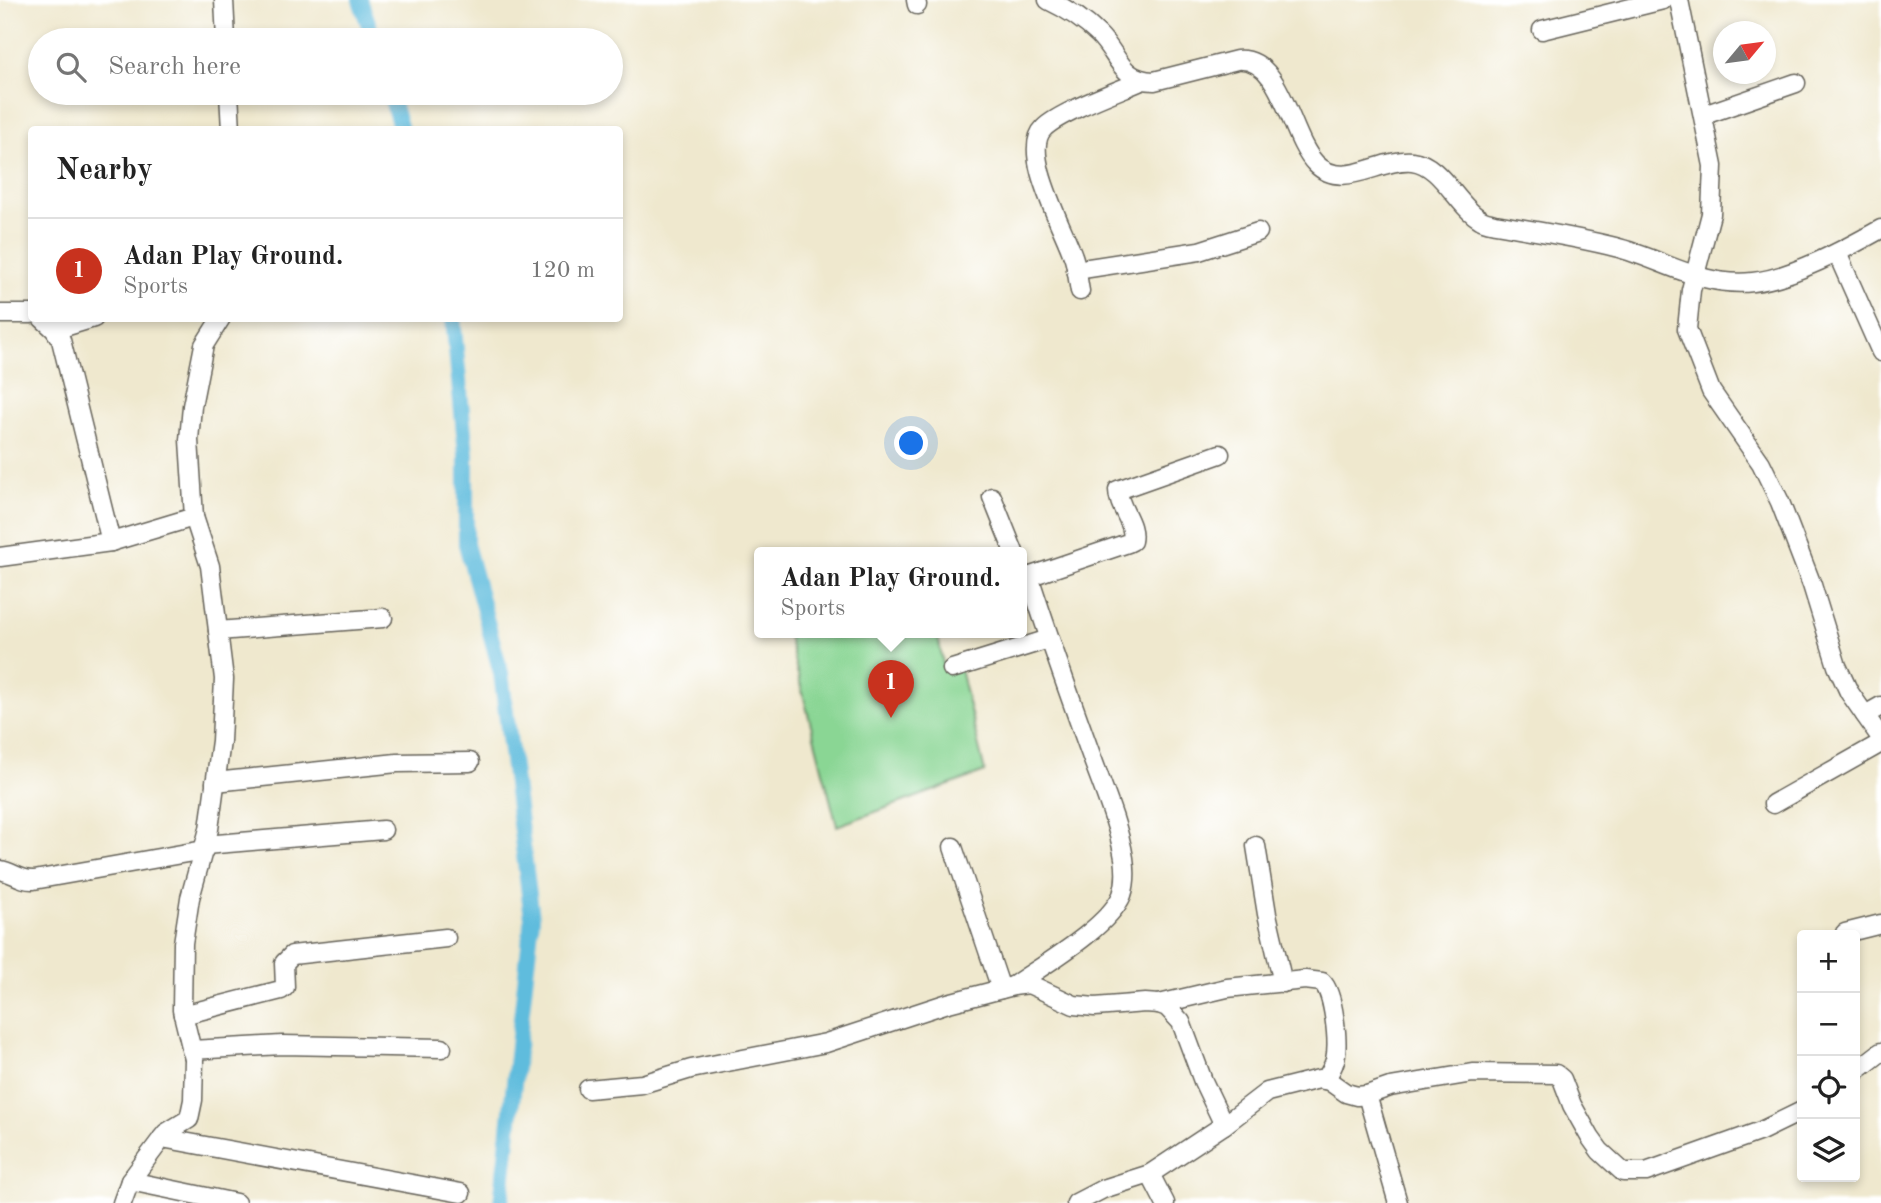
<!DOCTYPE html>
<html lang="en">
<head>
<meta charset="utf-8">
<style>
  body { margin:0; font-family:"Old Standard TT",serif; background:#f6f6f6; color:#222 }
  .controls { position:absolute; right:21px; bottom:21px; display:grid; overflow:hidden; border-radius:7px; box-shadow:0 4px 10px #0003 }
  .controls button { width:63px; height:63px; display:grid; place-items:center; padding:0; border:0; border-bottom:2px solid #e0e0e0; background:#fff; color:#222; font:35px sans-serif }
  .compass { position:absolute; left:1713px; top:21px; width:63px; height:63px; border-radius:50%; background:#fff; box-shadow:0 4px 10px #0003; rotate:61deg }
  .you { position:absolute; left:912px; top:444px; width:24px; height:24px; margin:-18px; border:5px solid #fff; border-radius:50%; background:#1a73e8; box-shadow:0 0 0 10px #1a73e833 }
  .badge { display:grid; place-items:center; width:46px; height:46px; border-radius:50%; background:#c8321e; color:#fff; font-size:23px; font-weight:700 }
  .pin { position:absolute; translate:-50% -58px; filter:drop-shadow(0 2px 4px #0008) }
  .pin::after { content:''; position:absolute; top:37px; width:24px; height:21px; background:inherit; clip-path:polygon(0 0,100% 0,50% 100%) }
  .popup { position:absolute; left:754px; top:547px; width:273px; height:91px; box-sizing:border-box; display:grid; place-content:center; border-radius:7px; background:#fff; filter:drop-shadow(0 2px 5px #0005); font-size:23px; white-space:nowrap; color:#767676 }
  .popup b { font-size:26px; color:#222 }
  .popup::after { content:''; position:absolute; left:50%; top:100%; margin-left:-14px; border:14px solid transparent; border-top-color:#fff }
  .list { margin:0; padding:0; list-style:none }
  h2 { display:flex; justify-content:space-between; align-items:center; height:91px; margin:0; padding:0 28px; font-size:30px }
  h2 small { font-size:23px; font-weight:400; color:#767676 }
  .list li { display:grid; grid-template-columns:46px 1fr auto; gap:21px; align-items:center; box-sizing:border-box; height:105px; padding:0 28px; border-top:2px solid #e0e0e0 }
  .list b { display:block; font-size:26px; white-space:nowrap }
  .list p { margin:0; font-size:23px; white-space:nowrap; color:#767676 }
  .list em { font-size:23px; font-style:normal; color:#767676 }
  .icon { flex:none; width:38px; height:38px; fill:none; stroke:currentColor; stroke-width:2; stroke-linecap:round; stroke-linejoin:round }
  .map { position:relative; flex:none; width:1881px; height:1203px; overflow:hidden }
  .search { position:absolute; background:#fff; box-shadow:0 4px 10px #0003; left:28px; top:28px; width:595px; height:77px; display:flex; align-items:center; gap:18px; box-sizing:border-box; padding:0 24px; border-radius:38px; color:#767676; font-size:26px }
  .panel { position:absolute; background:#fff; box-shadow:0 4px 10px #0003; left:28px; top:126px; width:595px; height:196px; border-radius:7px }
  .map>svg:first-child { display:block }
  .green { fill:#8ad694; stroke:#537958; stroke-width:2 }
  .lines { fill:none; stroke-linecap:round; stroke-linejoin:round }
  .canal { stroke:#5fbcdd; stroke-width:16 }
  .minor-casing { stroke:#66635a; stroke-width:21 }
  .minor { stroke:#fff; stroke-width:18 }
</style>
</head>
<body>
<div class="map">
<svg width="1881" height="1203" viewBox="0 0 1881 1203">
  <rect width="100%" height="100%" fill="#fff"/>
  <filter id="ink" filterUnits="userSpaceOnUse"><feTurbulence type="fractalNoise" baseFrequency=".0143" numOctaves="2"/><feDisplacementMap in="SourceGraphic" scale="14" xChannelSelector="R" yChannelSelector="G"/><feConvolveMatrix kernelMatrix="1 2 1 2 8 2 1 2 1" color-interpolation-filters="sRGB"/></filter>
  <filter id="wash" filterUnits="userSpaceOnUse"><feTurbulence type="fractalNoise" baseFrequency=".00686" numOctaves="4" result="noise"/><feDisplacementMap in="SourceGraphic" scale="28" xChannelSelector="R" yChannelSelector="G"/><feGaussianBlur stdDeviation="1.57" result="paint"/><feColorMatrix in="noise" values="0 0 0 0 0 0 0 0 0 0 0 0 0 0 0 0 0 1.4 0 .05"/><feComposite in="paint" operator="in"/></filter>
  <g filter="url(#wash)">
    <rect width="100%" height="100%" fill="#efe8ce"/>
    <polygon class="green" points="787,632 944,632 938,636 943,664 959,665 985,772 837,826"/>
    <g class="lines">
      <g class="canal">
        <polyline points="360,0 374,40"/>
        <polyline points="390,93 401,130"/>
        <polyline points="453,318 466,454 466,544 501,673 532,918 501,1203"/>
      </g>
    </g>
  </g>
  <g filter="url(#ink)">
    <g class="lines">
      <defs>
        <g id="minor">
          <polyline points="224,0 226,40"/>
          <polyline points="916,0 917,5"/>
          <path d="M1048,0C1067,9 1083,19 1098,34C1119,54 1119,80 1154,81L1237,60C1283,56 1289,137 1316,164C1343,191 1380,158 1412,161C1441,164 1457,206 1480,219C1484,222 1490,223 1495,224C1535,231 1576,237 1615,247C1663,259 1702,288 1753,282C1792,278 1847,248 1881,229"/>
          <polyline points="1679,0 1713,166 1711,214 1691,290 1687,329 1711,391 1761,463 1780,502 1812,585 1837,666 1849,692 1881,738"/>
          <polyline points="1542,30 1663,0"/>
          <polyline points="229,93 231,130"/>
          <polyline points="1704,115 1796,83"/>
          <polyline points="1837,253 1881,352"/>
          <polyline points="1076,270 1199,251 1258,232"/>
          <path d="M1080,291C1078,281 1077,269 1074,259C1066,232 1019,152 1044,128C1060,112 1118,91 1141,81"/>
          <polyline points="0,314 32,314"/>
          <polyline points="42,318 55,330 61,340 111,542"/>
          <polyline points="55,330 94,318"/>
          <polyline points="992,497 1014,552"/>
          <polyline points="0,557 111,542 194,517"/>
          <path d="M1022,579L1128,543L1132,541C1136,523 1118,508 1118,490L1220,454"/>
          <polyline points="218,631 383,618"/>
          <polyline points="952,669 1049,639"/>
          <polyline points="1865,715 1881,706"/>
          <polyline points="215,782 397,763 470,762"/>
          <polyline points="1773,804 1881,743"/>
          <polyline points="205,845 383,830"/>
          <polyline points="1256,846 1267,914 1283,983"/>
          <polyline points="953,847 1001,989"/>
          <path d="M0,870C13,872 21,881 34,880L204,850"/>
          <polyline points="1845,933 1881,924"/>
          <path d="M1013,986C1043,965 1108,928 1122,895C1126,883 1126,871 1124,858C1118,822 1102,786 1090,752C1069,694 1048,636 1029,576"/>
          <path d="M1159,1004L1227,988L1305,980L1322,982C1334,993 1339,1043 1335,1060C1333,1067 1329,1074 1325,1080"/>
          <polyline points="183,1015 281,990 285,987 284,963 292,955 446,938"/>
          <polyline points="191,1050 282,1045 442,1048"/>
          <polyline points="1855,1072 1881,1052"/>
          <polyline points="588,1089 642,1084 691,1069 826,1043 948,1003 1013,986 1029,984 1074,1005 1095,1007 1145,1003 1159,1004 1167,1007 1181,1022 1203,1081 1224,1125"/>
          <polyline points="1367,1095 1398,1203"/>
          <polyline points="162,1138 461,1193"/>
          <polyline points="1150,1174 1165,1203"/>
          <polyline points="130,1181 236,1203"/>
          <polyline points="122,1203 130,1181 166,1133 189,1119 193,1100 194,1059 182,1010 183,943 190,898 209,829 221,741 224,679 210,566 194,517 189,440 192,406 204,345 221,318"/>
          <polyline points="1076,1203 1103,1189 1150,1174 1224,1125 1267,1092 1319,1079 1329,1081 1346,1093 1357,1096 1367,1095 1390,1087 1473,1073 1556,1074 1562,1079 1572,1105 1590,1137 1600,1151 1623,1172 1646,1172 1761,1131 1802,1111"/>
        </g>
      </defs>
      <use href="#minor" class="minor-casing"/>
      <use href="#minor" class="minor"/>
    </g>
  </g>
</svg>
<div class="controls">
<button>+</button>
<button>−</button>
<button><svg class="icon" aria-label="locate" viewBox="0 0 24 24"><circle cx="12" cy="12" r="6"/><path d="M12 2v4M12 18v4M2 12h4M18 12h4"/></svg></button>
<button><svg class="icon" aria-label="layers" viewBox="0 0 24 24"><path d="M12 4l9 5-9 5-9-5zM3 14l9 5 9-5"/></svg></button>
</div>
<svg class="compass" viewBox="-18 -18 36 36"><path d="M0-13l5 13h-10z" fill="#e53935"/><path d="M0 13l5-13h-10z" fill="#767676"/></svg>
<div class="you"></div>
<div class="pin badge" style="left:891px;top:718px">1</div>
<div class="popup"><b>Adan Play Ground.</b>Sports</div>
<div class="search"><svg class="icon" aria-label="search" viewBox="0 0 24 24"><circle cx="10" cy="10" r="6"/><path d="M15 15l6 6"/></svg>Search here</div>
<section class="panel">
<h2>Nearby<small></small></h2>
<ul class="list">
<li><span class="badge">1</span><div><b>Adan Play Ground.</b><p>Sports</p></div><em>120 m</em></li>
</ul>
</section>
</div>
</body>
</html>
